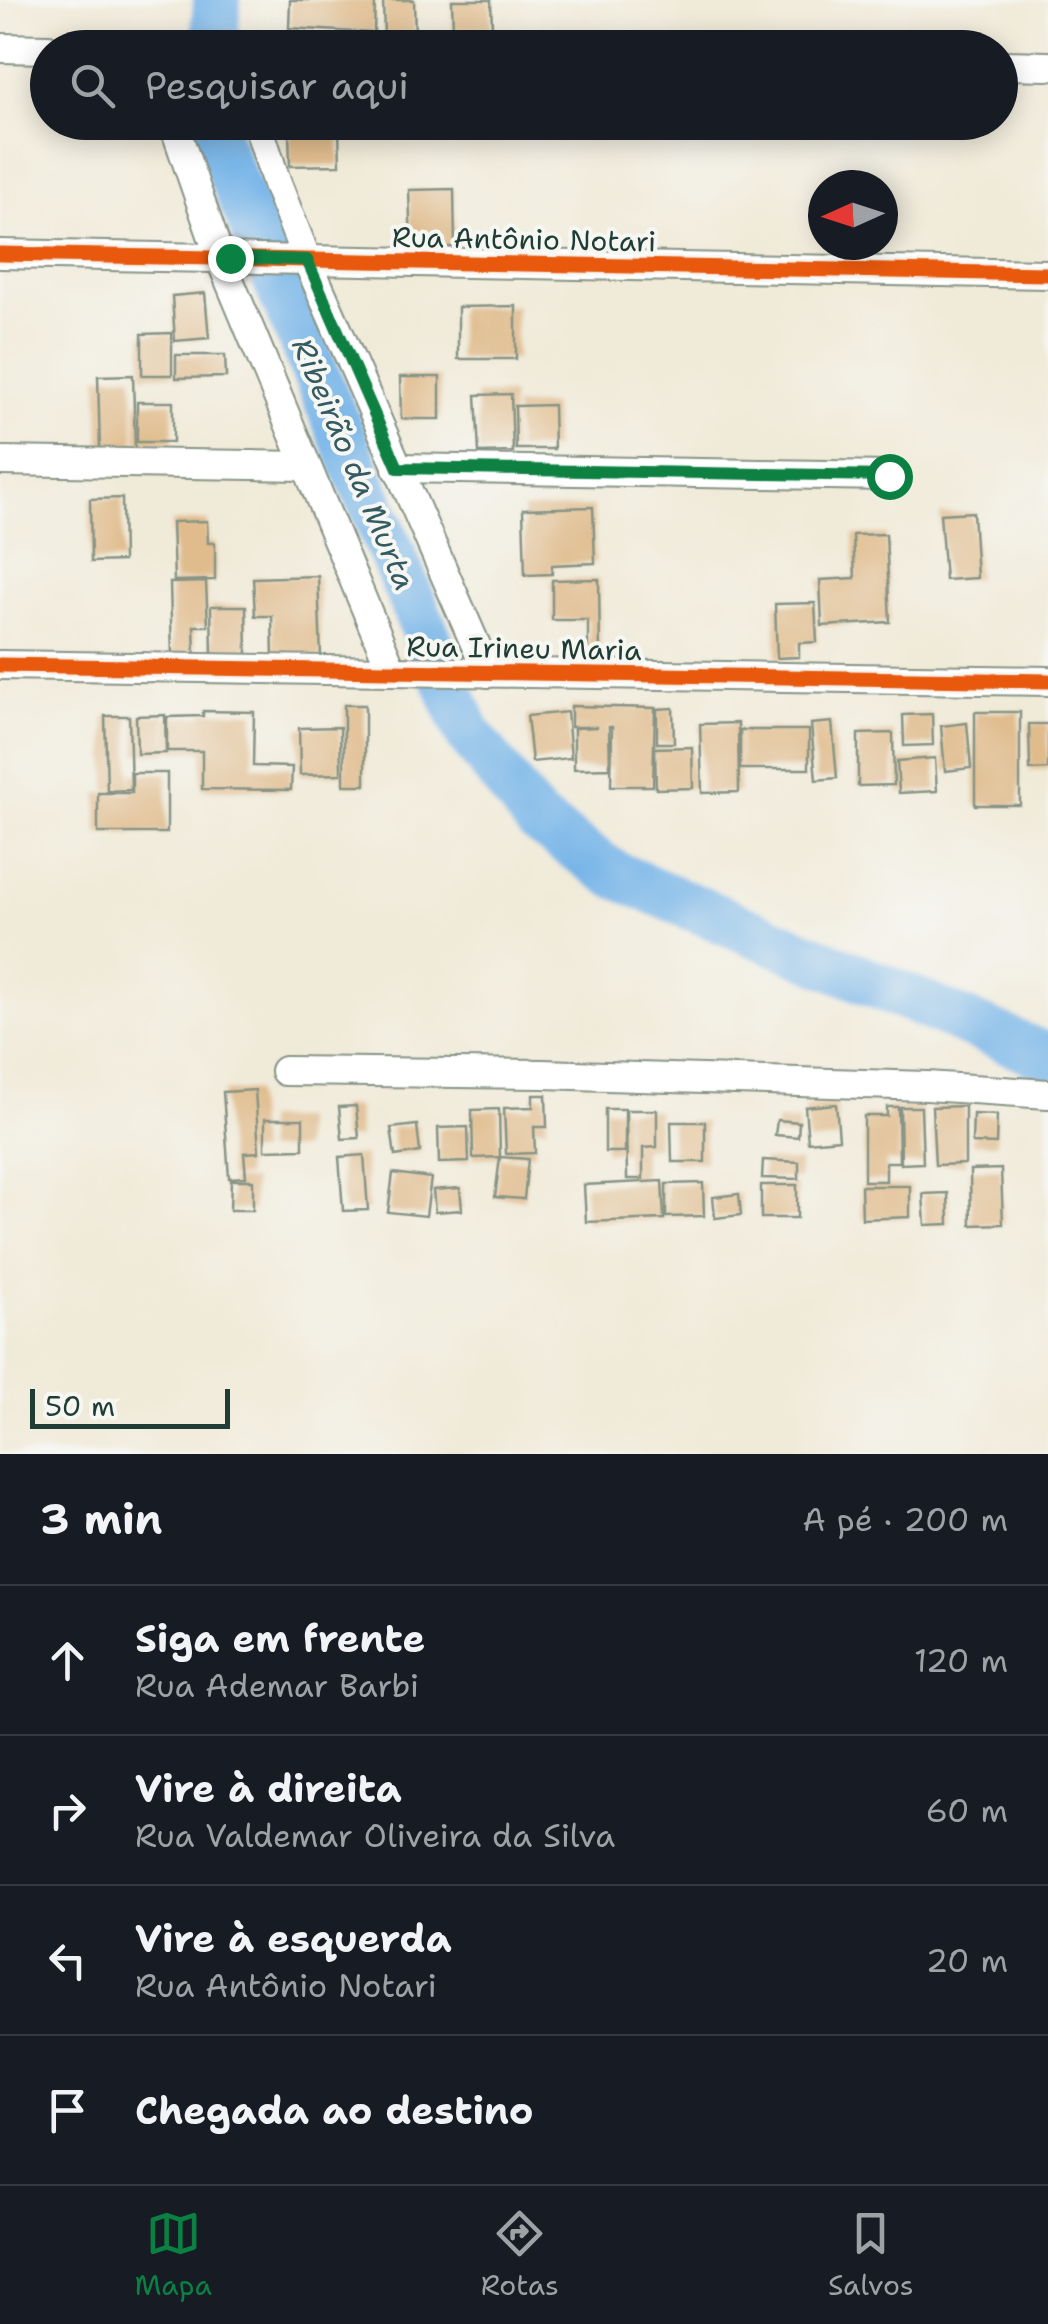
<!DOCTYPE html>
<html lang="pt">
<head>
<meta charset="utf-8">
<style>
  body { margin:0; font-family:"Shantell Sans",sans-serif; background:#20242c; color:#f1f3f6 }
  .compass { position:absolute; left:808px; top:170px; width:90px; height:90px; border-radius:50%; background:#171b24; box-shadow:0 5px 25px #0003; rotate:267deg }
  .scale { position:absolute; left:30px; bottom:25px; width:200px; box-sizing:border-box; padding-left:10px; border:5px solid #1f3d34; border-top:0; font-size:28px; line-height:35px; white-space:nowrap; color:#1f3d34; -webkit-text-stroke:8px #f6f6f2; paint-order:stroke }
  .stop { position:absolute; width:30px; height:30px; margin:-22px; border:8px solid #0b8043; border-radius:50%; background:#fff }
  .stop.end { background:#0b8043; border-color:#fff; box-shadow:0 2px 10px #0008 }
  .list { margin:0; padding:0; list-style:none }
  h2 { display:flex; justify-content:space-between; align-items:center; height:130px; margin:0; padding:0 40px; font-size:42px }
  h2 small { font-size:32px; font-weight:400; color:#9ea1a6 }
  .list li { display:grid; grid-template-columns:65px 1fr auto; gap:30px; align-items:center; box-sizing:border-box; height:150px; padding:0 40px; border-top:2px solid #363941 }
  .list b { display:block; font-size:38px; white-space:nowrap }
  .list p { margin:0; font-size:32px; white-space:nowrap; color:#9ea1a6 }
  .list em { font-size:32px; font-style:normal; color:#9ea1a6 }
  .icon { flex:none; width:55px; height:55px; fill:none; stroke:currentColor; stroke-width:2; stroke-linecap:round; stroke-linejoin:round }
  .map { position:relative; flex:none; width:1048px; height:1454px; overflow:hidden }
  .search { position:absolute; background:#171b24; box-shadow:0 5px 25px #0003; left:30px; right:30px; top:30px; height:110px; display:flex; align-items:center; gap:25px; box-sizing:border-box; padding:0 35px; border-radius:55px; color:#9ea1a6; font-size:38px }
  .sheet { height:730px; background:#171b24 }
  nav { display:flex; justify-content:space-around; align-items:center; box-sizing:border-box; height:140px; border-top:2px solid #363941; background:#171b24; font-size:28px; color:#9ea1a6 }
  nav a { display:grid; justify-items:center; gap:5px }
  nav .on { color:#0b8043 }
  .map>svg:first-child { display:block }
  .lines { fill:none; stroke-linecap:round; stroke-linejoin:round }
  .river { stroke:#75b4e8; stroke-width:48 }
  .building { fill:#e0bc8d }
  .street-casing { stroke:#889486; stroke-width:32 }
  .street { stroke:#fff; stroke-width:28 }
  .cycleway-casing { stroke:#f6f6f2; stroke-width:21 }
  .cycleway { stroke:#e8590c; stroke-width:15 }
  .route { stroke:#0b8043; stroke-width:12 }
  .labels { text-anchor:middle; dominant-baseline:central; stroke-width:8; stroke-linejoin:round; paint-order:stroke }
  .street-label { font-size:28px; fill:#1f3d34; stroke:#f6f6f2 }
  .water-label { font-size:30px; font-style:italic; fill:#345b61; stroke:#f6f6f2 }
</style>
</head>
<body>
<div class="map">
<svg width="1048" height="1454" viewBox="0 0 1048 1454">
  <rect width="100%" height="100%" fill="#f6f6f2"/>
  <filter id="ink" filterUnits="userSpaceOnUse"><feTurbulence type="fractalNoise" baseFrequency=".01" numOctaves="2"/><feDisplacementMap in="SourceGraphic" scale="20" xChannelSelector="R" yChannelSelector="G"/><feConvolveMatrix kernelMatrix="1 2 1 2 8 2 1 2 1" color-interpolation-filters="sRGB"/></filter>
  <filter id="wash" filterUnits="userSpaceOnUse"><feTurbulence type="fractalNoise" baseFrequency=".0048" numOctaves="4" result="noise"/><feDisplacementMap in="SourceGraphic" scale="40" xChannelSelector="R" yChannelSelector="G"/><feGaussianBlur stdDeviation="2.25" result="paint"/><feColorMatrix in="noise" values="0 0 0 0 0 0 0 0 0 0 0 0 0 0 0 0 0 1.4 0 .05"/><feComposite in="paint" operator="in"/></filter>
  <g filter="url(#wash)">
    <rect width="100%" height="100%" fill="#f0ead8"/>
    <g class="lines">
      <g class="river">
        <polyline points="214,48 217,0"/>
        <polyline points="215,122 219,145 468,733 536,820 614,874 1048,1057"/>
      </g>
    </g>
    <g id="blocks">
      <g class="building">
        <polygon points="290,0 375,0 374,33 289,28"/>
        <polygon points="383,0 414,0 415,38 384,38"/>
        <polygon points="452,0 491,0 492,28 453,30"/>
        <polygon points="339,129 340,165 290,166 289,130"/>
        <polygon points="454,189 455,247 411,247 409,190"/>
        <polygon points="205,293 209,338 175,341 172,296"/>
        <polygon points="516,306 516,359 458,359 458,307"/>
        <polygon points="172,333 172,375 142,375 142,334"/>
        <polygon points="176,355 225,355 226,377 176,378"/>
        <polygon points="133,375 135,450 100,452 98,376"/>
        <polygon points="400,377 440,377 440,419 401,419"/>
        <polygon points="511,394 513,452 479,453 476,395"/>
        <rect x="137" y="402" width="36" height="40"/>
        <polygon points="553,405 554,449 516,449 515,406"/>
        <polygon points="122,498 123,561 91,562 90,499"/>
        <polygon points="593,507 595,563 552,565 552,574 525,575 523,509"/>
        <polygon points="973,512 977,578 945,580 940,514"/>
        <polygon points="207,521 208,543 215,543 215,580 174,581 172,522"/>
        <polygon points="886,534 890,622 822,626 820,580 855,578 853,535"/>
        <polygon points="318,576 321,657 273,659 272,616 255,616 253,578"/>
        <polygon points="599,579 600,657 588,657 588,620 552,620 552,580"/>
        <polygon points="206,582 208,626 194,626 195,657 172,658 170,583"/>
        <polygon points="815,603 817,642 799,643 799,657 777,658 775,604"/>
        <polygon points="211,606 246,606 247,655 212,655"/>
        <rect x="344" y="705" width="21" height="80"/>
        <polygon points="571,706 655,708 653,786 611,786 612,727 609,727 610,768 574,769 574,728 597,727 571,727"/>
        <polygon points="673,708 674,743 657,743 657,709"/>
        <polygon points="203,711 254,712 253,766 292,767 291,790 202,789 202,751 167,751 167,717 203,716"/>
        <polygon points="567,712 571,758 532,762 527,716"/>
        <rect x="975" y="712" width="45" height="93"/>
        <polygon points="932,714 933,745 904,746 903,715"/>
        <polygon points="165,715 166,753 137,754 136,716"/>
        <polygon points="105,716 129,716 131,790 107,791"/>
        <polygon points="832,722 837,778 816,780 811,724"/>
        <polygon points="738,723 739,792 702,793 700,724"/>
        <polygon points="967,723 971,768 945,771 941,726"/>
        <polygon points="1029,724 1048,724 1048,769 1030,770"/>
        <polygon points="340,727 341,774 300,775 299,728"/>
        <rect x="740" y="730" width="69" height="39"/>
        <polygon points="893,733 894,785 858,786 858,734"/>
        <polygon points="692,747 693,788 656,789 655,748"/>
        <polygon points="935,758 937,791 899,793 897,761"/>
        <polygon points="132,773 167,773 167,833 98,833 98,793 132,793"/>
        <polygon points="255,1090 259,1152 244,1153 246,1177 229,1178 223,1092"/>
        <polygon points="533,1095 546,1095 547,1127 534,1127 535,1153 506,1154 504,1108 533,1107"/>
        <polygon points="836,1104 839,1139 808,1142 805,1107"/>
        <polygon points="356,1106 359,1138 342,1139 339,1107"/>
        <polygon points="965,1106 965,1164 935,1165 932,1107"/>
        <polygon points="887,1107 898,1107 899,1162 886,1162 886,1181 864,1181 864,1116 887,1116"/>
        <polygon points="900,1107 921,1107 923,1163 901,1164"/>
        <polygon points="499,1109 500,1157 473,1158 472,1110"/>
        <rect x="605" y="1109" width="20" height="43"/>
        <polygon points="626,1110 657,1110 657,1147 643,1148 643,1179 627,1179"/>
        <polygon points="973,1114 997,1115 996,1144 972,1143"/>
        <polygon points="265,1119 303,1119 303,1149 265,1150"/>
        <polygon points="777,1120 799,1122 798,1137 775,1135"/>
        <polygon points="671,1122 705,1122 705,1162 672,1162"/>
        <polygon points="417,1125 420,1152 395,1156 391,1128"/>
        <polygon points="468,1127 469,1162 439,1163 438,1128"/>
        <polygon points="364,1155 368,1210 343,1211 339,1157"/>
        <polygon points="500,1157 528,1159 524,1199 495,1197"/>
        <polygon points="763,1160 799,1162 799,1179 762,1178"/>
        <polygon points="1001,1169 1003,1224 971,1225 970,1170"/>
        <polygon points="393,1173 431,1178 426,1216 388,1212"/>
        <polygon points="231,1180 253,1180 253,1210 230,1210"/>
        <polygon points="662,1181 664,1219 586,1222 584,1185"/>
        <polygon points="703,1183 704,1216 666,1217 666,1184"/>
        <rect x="761" y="1185" width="36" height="33"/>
        <polygon points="861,1186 910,1186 910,1217 862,1219"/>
        <polygon points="460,1188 462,1210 435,1212 433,1190"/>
        <polygon points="948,1193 949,1224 925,1225 923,1194"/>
        <polygon points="739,1194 741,1215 715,1218 713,1197"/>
      </g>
    </g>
  </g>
  <g filter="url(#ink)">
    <use href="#blocks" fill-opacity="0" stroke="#889486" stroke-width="2.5"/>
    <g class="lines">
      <defs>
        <g id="street">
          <polyline points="0,48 48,49"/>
          <polyline points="1000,65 1048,66"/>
          <polyline points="173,122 220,258 392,671"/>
          <polyline points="257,122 277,184 307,260 488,673"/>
          <polyline points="0,254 1048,274"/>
          <polyline points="0,461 306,466"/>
          <polyline points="397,468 889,476"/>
          <polyline points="0,665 1048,681"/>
          <polyline points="285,1071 542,1074 927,1086 1048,1094"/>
        </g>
      </defs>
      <use href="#street" class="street-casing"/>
      <use href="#street" class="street"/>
      <defs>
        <g id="cycleway">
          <polyline points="0,254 1048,274"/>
          <polyline points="0,665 1048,681"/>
        </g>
      </defs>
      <use href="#cycleway" class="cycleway-casing"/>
      <use href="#cycleway" class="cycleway"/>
    </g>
  </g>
  <g class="lines" filter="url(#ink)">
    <polyline class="route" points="230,258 307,260 398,468 889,476"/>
  </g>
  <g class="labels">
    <g class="street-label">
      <text transform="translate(524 239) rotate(1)">Rua Antônio Notari</text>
      <text transform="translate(524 648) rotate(1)">Rua Irineu Maria</text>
    </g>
    <g class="water-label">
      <text transform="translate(354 464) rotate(67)">Ribeirão da Murta</text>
    </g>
  </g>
</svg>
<svg class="compass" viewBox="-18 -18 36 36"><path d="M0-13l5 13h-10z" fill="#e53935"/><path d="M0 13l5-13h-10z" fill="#9ea1a6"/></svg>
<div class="scale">50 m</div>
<div class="stop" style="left:889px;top:476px"></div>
<div class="stop end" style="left:230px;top:258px"></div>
<div class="search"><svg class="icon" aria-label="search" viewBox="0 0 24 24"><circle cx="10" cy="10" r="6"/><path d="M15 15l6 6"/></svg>Pesquisar aqui</div>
</div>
<section class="sheet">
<h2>3 min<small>A pé · 200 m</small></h2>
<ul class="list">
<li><svg class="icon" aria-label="ahead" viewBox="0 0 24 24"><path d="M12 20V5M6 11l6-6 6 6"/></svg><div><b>Siga em frente</b><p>Rua Ademar Barbi</p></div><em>120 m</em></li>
<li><svg class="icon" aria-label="right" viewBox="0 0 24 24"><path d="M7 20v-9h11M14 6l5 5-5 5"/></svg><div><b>Vire à direita</b><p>Rua Valdemar Oliveira da Silva</p></div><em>60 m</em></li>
<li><svg class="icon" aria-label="left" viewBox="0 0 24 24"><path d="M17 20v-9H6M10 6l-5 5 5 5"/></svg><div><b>Vire à esquerda</b><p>Rua Antônio Notari</p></div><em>20 m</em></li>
<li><svg class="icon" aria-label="arrive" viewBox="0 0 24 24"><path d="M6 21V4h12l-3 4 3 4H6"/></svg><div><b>Chegada ao destino</b></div></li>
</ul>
</section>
<nav>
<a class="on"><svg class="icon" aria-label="map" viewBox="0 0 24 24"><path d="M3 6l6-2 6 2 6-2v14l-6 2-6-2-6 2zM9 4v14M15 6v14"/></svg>Mapa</a>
<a><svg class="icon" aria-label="directions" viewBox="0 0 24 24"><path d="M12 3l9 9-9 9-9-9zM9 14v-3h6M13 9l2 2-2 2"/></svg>Rotas</a>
<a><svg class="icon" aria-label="saved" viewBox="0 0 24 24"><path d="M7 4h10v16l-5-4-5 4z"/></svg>Salvos</a>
</nav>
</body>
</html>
